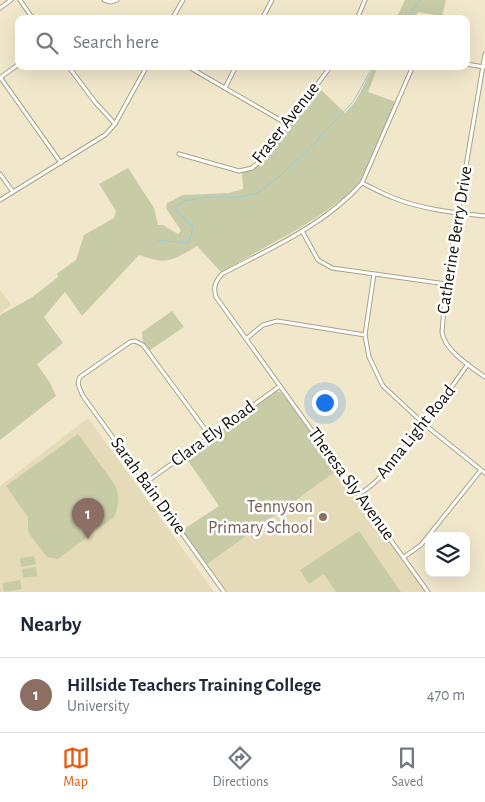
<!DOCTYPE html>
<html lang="en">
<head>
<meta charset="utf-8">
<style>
  body { margin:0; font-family:"Alegreya Sans",sans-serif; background:#f6f6f7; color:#1f2937 }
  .controls { position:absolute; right:15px; bottom:15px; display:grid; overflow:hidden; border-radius:10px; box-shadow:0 5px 20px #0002 }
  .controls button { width:45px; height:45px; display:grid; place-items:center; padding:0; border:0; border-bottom:1px solid #e0e1e3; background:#fff; color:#1f2937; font:25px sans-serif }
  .you { position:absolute; left:324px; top:402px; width:18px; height:18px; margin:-12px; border:4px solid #fff; border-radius:50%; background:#1a73e8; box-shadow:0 0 0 8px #1a73e833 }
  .badge { display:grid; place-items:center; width:32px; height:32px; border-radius:50%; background:#ea580c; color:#fff; font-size:16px; font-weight:700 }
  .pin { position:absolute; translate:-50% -41px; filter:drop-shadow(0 1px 2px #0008) }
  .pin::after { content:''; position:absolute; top:26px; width:18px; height:15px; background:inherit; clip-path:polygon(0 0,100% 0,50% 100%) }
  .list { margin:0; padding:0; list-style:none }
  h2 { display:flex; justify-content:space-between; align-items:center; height:65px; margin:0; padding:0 20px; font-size:21px }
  h2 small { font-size:16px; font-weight:400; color:#747a83 }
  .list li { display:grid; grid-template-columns:32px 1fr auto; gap:15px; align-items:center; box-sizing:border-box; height:75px; padding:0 20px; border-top:1px solid #e0e1e3 }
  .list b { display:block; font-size:19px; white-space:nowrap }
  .list p { margin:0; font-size:16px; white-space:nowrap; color:#747a83 }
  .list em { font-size:16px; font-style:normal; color:#747a83 }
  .icon { flex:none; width:28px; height:28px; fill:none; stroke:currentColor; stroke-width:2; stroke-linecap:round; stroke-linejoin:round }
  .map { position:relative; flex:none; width:485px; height:592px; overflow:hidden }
  .search { position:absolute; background:#fff; box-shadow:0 5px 20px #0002; left:15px; right:15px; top:15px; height:55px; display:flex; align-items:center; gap:12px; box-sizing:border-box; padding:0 18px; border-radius:10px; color:#747a83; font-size:19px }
  .sheet { height:140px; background:#fff }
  nav { display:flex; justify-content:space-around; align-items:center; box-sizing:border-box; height:70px; border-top:1px solid #e0e1e3; background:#fff; font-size:14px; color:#747a83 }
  nav a { display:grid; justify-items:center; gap:2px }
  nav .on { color:#ea580c }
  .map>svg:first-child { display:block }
  .built { fill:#e6dbb8 }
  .green { fill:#c7cca7 }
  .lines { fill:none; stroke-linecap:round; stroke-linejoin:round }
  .stream { stroke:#98ccd5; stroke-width:1 }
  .minor-casing { stroke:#aaa287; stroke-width:5 }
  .minor { stroke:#fff; stroke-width:3 }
  .education-dot { fill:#8d6e63; stroke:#fff; stroke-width:2 }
  .labels { text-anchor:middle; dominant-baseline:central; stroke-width:5; stroke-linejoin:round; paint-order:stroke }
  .street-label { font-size:18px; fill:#131007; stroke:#fff }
  .education-label { font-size:18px; fill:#785e54; stroke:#fff; text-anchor:end }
</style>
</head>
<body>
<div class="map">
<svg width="485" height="592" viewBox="0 0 485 592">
  <rect width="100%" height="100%" fill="#f1e8cc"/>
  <g class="built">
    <polygon points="0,290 11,305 0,313"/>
    <polygon points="88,418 214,592 0,592 0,486"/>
    <polygon points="340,469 426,592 225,592 206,565"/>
  </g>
  <g class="green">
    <polygon points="405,0 446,0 442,16 418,12 413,19 396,19"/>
    <path d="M374,66H378L368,92L396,102L360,181L347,195L326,211L300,228L221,272L197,246C172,261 167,265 139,255L82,316L65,292L44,317L63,343L37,364L50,383L56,396L0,440V315L31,298L58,277L57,274L59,272L76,260L84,235L114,218L116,211L99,184L128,168L154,208L158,225H163L178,234L181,231L166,208L167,203C173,201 177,197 183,195L229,193L243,189L242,172L252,169L317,86L345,113L355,102Z"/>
    <polygon points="172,311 184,327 150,350 143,343 142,332"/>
    <polygon points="276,391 282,393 338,470 206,565 181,531 219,506 184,455"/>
    <path d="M78,434L115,485C120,496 119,506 114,517L58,559L47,557L30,535L28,530V517L6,486Z"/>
    <polygon points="359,531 401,592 336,592 324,574 309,584 300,570"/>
    <polygon points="34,556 36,564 21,567 20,558"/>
    <polygon points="36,567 37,576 23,578 22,569"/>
    <polygon points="20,580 22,589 4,592 3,583"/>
  </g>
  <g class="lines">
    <g class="stream">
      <polyline points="406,19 420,0"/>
      <polyline points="157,240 189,243 193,227 174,208 184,201 207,197 241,197 257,193 279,177 316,142 324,132 353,102 373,66"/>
    </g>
    <defs>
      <g id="minor">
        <polyline points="20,0 33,19"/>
        <polyline points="104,0 111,2 117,0"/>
        <polyline points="0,8 11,0"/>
        <polyline points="172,19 183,0"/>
        <polyline points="262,19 272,0"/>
        <polyline points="357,19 365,0"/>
        <path d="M485,54L446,284L442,332C444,350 471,367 485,377"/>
        <polyline points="466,64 484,67"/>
        <polyline points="68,66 95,102 115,124"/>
        <polyline points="187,66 287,124"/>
        <path d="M413,66L362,183C325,225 271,248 222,274C215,282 213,287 216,297L428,592"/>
        <polyline points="0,77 61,163"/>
        <polyline points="1,77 19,64"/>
        <polyline points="225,88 236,66"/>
        <polyline points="179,154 239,171 252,168 258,163 331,66"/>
        <polyline points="0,174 13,192"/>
        <path d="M362,183C373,188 383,194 394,198C420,209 456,213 485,216"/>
        <polyline points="0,200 105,135 115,124 147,66"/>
        <polyline points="302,231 318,260 332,268 446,284"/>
        <polyline points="374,274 365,335 369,357 383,386 424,424 485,473"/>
        <polyline points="246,339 263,325 277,321 365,335"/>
        <path d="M210,436L143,345L135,341L130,342L80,377C76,384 80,389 83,396L224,592"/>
        <polyline points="145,483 280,386"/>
        <path d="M359,494C377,484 389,467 402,451C425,423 447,394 468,364"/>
        <polyline points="404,557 421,545 481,470"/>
      </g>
    </defs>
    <use href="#minor" class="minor-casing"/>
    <use href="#minor" class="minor"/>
  </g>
  <circle class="education-dot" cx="323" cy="517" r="5"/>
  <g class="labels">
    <g class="street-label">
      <text transform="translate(286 123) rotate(-52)">Fraser Avenue</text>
      <text transform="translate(455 240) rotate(-81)">Catherine Berry Drive</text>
      <text transform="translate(416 432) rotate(-51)">Anna Light Road</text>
      <text transform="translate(213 434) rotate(-36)">Clara Ely Road</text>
      <text transform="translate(351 484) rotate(54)">Theresa Sly Avenue</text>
      <text transform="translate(148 486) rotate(54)">Sarah Bain Drive</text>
    </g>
    <g class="education-label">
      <text x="313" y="507">Tennyson<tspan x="313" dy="21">Primary School</tspan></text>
    </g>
  </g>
</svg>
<div class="controls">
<button><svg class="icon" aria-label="layers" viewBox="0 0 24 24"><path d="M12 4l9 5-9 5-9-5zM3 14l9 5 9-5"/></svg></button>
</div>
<div class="you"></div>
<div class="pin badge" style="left:88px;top:539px;background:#8d6e63">1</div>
<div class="search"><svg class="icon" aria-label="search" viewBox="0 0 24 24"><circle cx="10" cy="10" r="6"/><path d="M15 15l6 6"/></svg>Search here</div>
</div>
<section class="sheet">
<h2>Nearby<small></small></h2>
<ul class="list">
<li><span class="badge" style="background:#8d6e63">1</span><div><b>Hillside Teachers Training College</b><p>University</p></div><em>470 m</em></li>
</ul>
</section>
<nav>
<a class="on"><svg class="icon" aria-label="map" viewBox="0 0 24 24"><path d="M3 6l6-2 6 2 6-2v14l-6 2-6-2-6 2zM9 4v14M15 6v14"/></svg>Map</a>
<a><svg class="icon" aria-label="directions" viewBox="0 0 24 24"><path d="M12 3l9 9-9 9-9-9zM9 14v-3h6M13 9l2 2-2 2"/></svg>Directions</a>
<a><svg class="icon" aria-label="saved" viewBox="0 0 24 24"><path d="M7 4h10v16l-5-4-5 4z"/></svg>Saved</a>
</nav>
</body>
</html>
